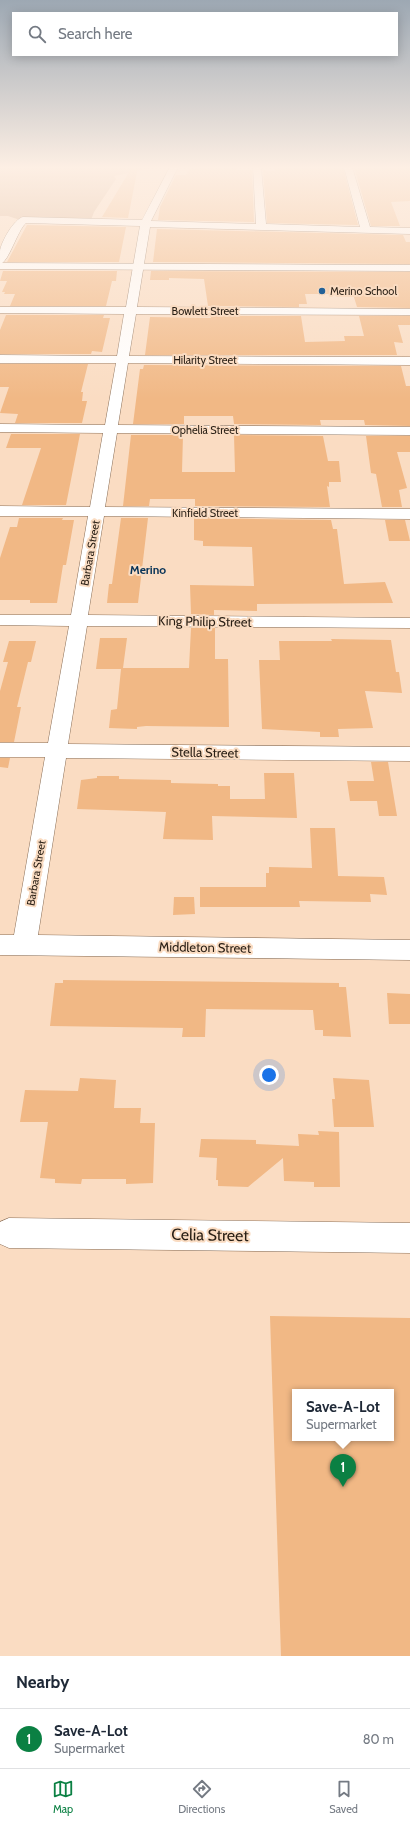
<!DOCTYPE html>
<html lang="en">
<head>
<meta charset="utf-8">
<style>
  body { margin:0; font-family:Cabin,sans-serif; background:#f6f6f7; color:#1f2937 }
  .you { position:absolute; left:269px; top:1075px; width:14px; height:14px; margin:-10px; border:3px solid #fff; border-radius:50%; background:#1a73e8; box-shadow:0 0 0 6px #1a73e833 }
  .badge { display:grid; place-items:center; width:26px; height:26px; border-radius:50%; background:#0b8043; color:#fff; font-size:13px; font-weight:700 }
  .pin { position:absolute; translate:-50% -33px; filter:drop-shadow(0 1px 2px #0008) }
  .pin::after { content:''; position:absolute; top:21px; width:14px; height:12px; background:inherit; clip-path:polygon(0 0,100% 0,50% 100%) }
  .popup { position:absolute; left:292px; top:1389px; width:102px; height:52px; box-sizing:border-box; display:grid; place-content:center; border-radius:0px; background:#fff; filter:drop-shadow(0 1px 3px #0005); font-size:13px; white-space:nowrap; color:#747a83 }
  .popup b { font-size:15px; color:#1f2937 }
  .popup::after { content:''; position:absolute; left:50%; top:100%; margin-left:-8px; border:8px solid transparent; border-top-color:#fff }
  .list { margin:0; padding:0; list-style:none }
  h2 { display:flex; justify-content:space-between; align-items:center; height:52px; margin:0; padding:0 16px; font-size:17px }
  h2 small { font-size:13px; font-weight:400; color:#747a83 }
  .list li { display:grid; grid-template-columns:26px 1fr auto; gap:12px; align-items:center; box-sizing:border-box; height:60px; padding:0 16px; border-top:1px solid #e0e1e3 }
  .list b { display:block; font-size:15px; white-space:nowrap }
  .list p { margin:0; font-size:13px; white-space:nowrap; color:#747a83 }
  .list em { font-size:13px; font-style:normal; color:#747a83 }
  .icon { flex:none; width:22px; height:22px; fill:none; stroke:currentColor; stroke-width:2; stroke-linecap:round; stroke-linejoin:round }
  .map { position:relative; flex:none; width:410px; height:1656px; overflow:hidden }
  .search { position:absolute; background:#fff; box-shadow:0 2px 10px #0003; left:12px; right:12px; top:12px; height:44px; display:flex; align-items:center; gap:10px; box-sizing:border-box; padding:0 14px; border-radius:0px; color:#747a83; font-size:15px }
  .sheet { height:112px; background:#fff }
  nav { display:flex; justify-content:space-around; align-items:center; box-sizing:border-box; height:56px; border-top:1px solid #e0e1e3; background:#fff; font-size:11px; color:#747a83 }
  nav a { display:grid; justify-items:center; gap:2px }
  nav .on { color:#0b8043 }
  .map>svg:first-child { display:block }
  .green { fill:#dab391 }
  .building { fill:#f1b885; fill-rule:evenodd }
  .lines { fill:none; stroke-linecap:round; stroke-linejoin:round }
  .street-casing { stroke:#896e57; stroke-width:1 }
  .secondary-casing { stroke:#896e57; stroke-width:1 }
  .street { fill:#fff; fill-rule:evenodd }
  .secondary { fill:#fff; fill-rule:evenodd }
  .poi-dot { fill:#236197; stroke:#fadcc2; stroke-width:1.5 }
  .labels { text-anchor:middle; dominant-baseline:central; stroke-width:4; stroke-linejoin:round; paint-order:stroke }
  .far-poi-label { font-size:11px; fill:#281e14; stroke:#fadcc2; text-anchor:start }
  .far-street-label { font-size:11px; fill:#281e14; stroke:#fadcc2 }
  .far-neighbourhood-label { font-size:12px; font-weight:bold; fill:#063257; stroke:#fadcc2 }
  .street-label { font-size:13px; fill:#281e14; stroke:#fadcc2 }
  .near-street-label { font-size:16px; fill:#281e14; stroke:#fadcc2 }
</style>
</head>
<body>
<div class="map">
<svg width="410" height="1656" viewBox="0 0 410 1656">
  <rect width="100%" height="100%" fill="#fadcc2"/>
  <polygon class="green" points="0,167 155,167 114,176 116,179 94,212 91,220 20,220 8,216 0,216"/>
  <g class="building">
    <polygon points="132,167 138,167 128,218 102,217"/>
    <polygon points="197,167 236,167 236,170 252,170 254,222 158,220 160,207 176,175 186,175 189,169 196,169"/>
    <polygon points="274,167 343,167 358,225 267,223 263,170 275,171"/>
    <polygon points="354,167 410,167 410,201 391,202 400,226 371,226"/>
    <polygon points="27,225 126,227 119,262 7,262"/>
    <polygon points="157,229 403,235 406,242 410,242 410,264 153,262"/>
    <polygon points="3,271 117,271 116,281 112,281 106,306 10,306 15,294 4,294 5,292 2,292 7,281 0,281"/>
    <polygon points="151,271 410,272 410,308 357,307 353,294 305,294 307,304 299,304 299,307 208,306 204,279 169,278 169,280 150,280"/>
    <polygon points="6,315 104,315 103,318 110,318 102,352 92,351 91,354 0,354 0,330"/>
    <polygon points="210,316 301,316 305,342 345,341 344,336 364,336 359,316 410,316 410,325 398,325 403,343 394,342 397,355 145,355 150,317 211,318"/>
    <polygon points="0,364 88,364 81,392 83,392 82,401 87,401 82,423 15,423 18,414 0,413 9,387 0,387"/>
    <polygon points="144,365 401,366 406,386 410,386 410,426 365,425 364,420 320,420 321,425 234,424 233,416 184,416 184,424 133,424 140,369 143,369"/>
    <polygon points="11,434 80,434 66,505 22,505 41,448 6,448"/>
    <polygon points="131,435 183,435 182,472 235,472 234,435 323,436 328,461 339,461 341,482 329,482 329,487 327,486 330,507 195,506 195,499 150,499 149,506 123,506"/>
    <polygon points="366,436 410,436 410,452 397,452 407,488 399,490 402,507 382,507 376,474 371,473"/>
    <polygon points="19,518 63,518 62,520 74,520 66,565 63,565 57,603 30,603 30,600 0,600 0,558 10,527 17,527"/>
    <polygon points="121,518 148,518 138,603 107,603 109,584 112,584"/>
    <polygon points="194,518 331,520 333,529 337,529 344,584 385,582 393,603 257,604 257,611 214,610 214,615 191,614 190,585 254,586 252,547 203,546 203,541 194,540"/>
    <polygon points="385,520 405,520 410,541 389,541"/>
    <polygon points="191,628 215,628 215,659 228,659 229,727 146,726 137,727 137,729 109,728 111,710 117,709 121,669 96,669 100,638 127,638 123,668 189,668"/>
    <polygon points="331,639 391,640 396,672 399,672 402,693 365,691 373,728 338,729 339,737 320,737 320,732 262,729 259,660 280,660 279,641 332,641"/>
    <polygon points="9,641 36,641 31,662 28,662 17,707 21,707 14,742 0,742 0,691 8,662 3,662"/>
    <polygon points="0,758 10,758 8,768 0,767"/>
    <polygon points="371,762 388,762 397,816 379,816 377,801 350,801 347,781 374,781"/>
    <polygon points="264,773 294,773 297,818 212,816 213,840 163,839 166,812 77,809 81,780 97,778 97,776 119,776 119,779 171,780 171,783 218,784 218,786 230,786 230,799 265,799"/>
    <polygon points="310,828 335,828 338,876 384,877 387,895 370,894 371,902 299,901 300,907 200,907 200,887 266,887 266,873 269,873 269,867 312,868"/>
    <polygon points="174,897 194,897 195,914 173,915"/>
    <polygon points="63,980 339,983 339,987 346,987 351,1037 323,1036 323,1030 315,1030 313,1010 206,1009 205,1037 182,1037 183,1028 50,1026 55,983 63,983"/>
    <polygon points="387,993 410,994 410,1024 389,1024"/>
    <polygon points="80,1078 116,1080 114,1108 141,1108 140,1123 155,1123 153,1183 126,1184 126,1179 82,1179 81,1184 55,1183 55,1179 40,1178 48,1122 20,1122 25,1090 78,1091"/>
    <polygon points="333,1078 369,1080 374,1127 334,1127 332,1099 335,1099"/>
    <polygon points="318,1131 339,1132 340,1187 314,1187 314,1182 284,1181 283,1158 248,1187 218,1186 218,1180 216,1180 217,1158 199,1157 201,1139 256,1140 256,1144 299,1146 298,1134 319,1135"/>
    <path d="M270,1316L410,1318V1656H281ZM295,1392H391V1438H295Z"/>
  </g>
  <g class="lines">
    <defs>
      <g id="street">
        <path d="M170,167H178L151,221L256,224L253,167H261L266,224L360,227L344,167H352L370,227L410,228V234L150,227L137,307L410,309V315L136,314L129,356L410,357V365L128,363L118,425L410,427V435L117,433L105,507L410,509V519L104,516L88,615L410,618V628L87,626L68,744L410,747V761L66,758L38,935L410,940V960L0,955V935H14L45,757H0V743H48L69,626L0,625V615H71L88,516H0V506L90,507L103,433L0,432V424L105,425L116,363H0V355L117,356L124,314L0,313V307H126L140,226L26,223C17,231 9,262 0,264C0,260 0,255 0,251C1,242 14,219 23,217L142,220Z"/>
        <polygon points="9,1218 410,1223 410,1253 9,1248 0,1244 0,1222"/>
      </g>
      <polygon id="secondary" points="0,263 410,265 410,271 0,269"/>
    </defs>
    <use href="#street" class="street-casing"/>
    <use href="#secondary" class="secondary-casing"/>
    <use href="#street" class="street"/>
    <use href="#secondary" class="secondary"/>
  </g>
  <linearGradient id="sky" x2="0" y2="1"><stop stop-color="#9da8b3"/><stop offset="0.42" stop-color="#fdefe4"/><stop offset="1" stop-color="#fdefe4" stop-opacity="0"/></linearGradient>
  <rect width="410" height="399" fill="url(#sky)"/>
  <circle class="poi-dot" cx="322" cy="291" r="4"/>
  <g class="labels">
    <g class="far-poi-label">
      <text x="330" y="291">Merino School</text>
    </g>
    <g class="far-street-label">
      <text x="205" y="311">Bowlett Street</text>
      <text x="205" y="360">Hilarity Street</text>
      <text x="205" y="430">Ophelia Street</text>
      <text x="205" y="513">Kinfield Street</text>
      <text transform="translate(90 553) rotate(-80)">Barbara Street</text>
      <text transform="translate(36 873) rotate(-80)">Barbara Street</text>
    </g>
    <g class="far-neighbourhood-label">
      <text x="148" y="569">Merino</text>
    </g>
    <g class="street-label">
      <text transform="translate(205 621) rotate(1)">King Philip Street</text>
      <text transform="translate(205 752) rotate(1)">Stella Street</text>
      <text transform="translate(205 947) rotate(1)">Middleton Street</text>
    </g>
    <g class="near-street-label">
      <text transform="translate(210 1235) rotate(1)">Celia Street</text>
    </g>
  </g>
</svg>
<div class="you"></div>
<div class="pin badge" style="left:343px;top:1487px">1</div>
<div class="popup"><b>Save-A-Lot</b>Supermarket</div>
<div class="search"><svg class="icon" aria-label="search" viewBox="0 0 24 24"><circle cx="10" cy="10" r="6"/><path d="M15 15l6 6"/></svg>Search here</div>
</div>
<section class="sheet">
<h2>Nearby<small></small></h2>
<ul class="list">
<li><span class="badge">1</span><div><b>Save-A-Lot</b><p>Supermarket</p></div><em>80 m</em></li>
</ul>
</section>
<nav>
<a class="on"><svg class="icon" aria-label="map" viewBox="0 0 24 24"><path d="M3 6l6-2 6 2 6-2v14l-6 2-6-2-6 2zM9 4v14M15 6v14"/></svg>Map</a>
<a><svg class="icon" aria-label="directions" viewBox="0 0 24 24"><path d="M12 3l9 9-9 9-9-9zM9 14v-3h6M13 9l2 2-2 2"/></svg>Directions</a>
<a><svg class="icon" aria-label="saved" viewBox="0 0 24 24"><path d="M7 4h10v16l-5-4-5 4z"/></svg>Saved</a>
</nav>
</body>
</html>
